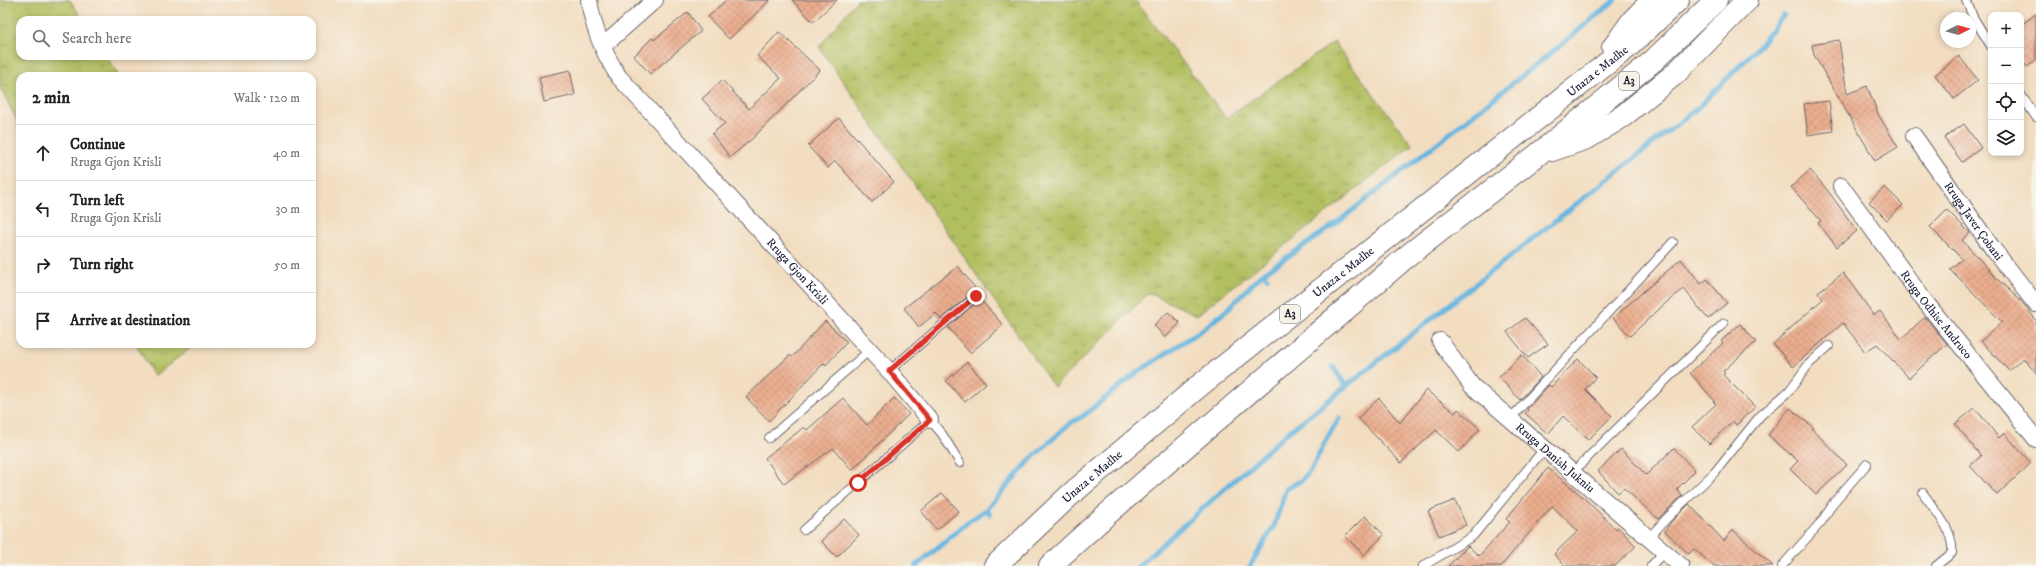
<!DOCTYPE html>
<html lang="en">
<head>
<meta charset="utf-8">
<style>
  body { margin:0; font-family:"IM FELL DW Pica",serif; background:#f2f2f2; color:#222 }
  .controls { position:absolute; right:12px; top:12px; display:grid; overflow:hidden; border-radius:8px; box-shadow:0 2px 6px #0003 }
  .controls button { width:36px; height:36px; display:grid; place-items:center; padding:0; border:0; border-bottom:1px solid #e0e0e0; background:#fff; color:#222; font:20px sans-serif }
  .compass { position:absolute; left:1940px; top:12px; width:36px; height:36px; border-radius:50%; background:#fff; box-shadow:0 2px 6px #0003; rotate:84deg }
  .stop { position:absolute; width:12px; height:12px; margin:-9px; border:3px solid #d93025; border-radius:50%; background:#fff }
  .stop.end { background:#d93025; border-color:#fff; box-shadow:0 1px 4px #0008 }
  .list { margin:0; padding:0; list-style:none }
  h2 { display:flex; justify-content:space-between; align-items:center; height:52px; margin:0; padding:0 16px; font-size:17px }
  h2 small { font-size:13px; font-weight:400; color:#767676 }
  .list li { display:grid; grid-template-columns:26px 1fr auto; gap:12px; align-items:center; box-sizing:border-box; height:56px; padding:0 16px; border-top:1px solid #e0e0e0 }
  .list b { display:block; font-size:15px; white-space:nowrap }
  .list p { margin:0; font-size:13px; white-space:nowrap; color:#767676 }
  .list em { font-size:13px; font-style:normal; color:#767676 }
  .icon { flex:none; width:22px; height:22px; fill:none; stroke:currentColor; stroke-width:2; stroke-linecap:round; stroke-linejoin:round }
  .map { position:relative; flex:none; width:2036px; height:566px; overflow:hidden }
  .search { position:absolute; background:#fff; box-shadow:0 2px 6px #0003; left:16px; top:16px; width:300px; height:44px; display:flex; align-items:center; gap:10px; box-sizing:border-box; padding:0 14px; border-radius:12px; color:#767676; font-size:15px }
  .panel { position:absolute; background:#fff; box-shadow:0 2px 6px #0003; left:16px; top:72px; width:300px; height:276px; border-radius:12px }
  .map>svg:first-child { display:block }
  .grass { fill:url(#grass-tufts); stroke:#6a704e }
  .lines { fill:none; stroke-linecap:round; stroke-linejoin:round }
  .stream { stroke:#65b5df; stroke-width:5 }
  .building { fill:url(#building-cross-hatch) }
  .lane-casing { stroke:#6b636a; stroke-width:10 }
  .street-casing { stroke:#6b636a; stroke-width:18 }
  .highway-casing { stroke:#6b636a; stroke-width:24 }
  .lane { stroke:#fff; stroke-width:8 }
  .street { stroke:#fff; stroke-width:16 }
  .highway { stroke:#fff; stroke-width:22 }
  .route { stroke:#d93025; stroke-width:5 }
  .labels { text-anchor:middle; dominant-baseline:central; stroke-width:3.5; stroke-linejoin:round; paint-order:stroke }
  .shield { fill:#f7f3e8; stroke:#62616f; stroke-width:1 }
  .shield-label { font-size:11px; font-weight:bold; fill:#22223b }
  .street-label { font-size:12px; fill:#22223b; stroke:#f7f3e8 }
</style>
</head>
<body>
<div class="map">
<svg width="2036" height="566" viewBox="0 0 2036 566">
  <defs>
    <pattern id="grass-tufts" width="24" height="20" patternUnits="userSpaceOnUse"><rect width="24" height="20" fill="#b2bf61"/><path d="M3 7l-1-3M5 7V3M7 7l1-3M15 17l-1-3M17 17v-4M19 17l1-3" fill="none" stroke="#909b51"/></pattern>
    <pattern id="building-cross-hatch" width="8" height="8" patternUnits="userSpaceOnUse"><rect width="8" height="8" fill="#ebae8f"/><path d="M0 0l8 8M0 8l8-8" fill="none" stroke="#c9957c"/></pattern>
  </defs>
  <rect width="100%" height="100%" fill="#f7f3e8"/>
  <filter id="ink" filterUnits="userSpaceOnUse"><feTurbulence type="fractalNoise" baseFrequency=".025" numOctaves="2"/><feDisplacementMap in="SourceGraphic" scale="8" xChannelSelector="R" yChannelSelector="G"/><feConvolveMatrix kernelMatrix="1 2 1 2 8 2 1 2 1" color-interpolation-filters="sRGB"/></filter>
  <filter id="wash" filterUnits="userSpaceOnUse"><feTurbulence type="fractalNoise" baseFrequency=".012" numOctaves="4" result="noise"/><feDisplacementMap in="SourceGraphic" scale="16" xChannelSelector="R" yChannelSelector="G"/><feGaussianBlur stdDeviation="0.9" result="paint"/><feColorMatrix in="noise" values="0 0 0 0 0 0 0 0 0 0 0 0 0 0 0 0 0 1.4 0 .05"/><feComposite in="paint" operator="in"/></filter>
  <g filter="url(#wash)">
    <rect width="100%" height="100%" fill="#f2ddc0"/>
    <g class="grass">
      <polygon points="0,0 70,0 83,20 20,20 20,56 106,56 119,76 20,76 20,127 0,87"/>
      <polygon points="857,0 1135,0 1226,118 1334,42 1412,145 1197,315 1149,293 1054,387 819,47"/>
      <polygon points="136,344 196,344 154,376"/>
    </g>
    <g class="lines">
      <g class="stream">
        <polyline points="1264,273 1267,278"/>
        <polyline points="1333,367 1346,386"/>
        <polyline points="986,510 990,514"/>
        <polyline points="916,566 969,521 986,510 1032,458 1069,424 1083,416 1135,374 1203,329 1226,311 1261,275 1334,225 1561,45 1615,0"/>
        <polyline points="1138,566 1287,433 1699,107 1760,45 1784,15"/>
        <polyline points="1250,566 1274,526 1286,489 1302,480 1311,470 1326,440 1339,418"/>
      </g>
    </g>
    <g id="blocks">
      <g class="building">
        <polygon points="726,0 770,0 729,39 708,17"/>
        <polygon points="792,0 837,0 813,22"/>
        <polygon points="688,12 701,31 650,74 634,56 652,38 654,40"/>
        <polygon points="2036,14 2036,60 2027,67 2021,58 2021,25"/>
        <polygon points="779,32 820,70 752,139 730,157 712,134 725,123 702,99 722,80 749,109 781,78 757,56"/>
        <polygon points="1839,40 1847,94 1867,86 1879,116 1898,147 1875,161 1814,55 1812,45"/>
        <polygon points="1959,56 1978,80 1954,99 1935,75"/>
        <polygon points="570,70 575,95 544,102 539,77"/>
        <polygon points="1829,101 1833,131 1808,135 1804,104"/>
        <polygon points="839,118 894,182 872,202 835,161 828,168 808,146"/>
        <polygon points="1964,124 1981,148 1962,162 1944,138"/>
        <polygon points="1810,170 1828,191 1857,231 1837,247 1818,223 1821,221 1791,187"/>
        <polygon points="1885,187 1903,205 1887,220 1869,202"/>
        <polygon points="1947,210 1970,233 1962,240 1997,279 2021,301 2036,320 2036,373 2023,358 2009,371 1981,341 2002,322 1950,269 1962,259 1930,227"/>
        <polygon points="1681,259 1701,284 1707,279 1727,303 1708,319 1684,289 1668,301 1630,336 1613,318"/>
        <polygon points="958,266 975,288 974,291 941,319 936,313 919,327 904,308"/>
        <polygon points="1843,273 1874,315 1880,311 1901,339 1925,317 1947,344 1909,378 1877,344 1865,352 1843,323 1793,367 1773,344 1823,299 1818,292"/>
        <polygon points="980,299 1003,325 970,353 948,327"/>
        <polygon points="1168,312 1180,323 1165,338 1154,325"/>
        <polygon points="1525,318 1548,344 1528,358 1507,332"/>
        <polygon points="825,321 847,342 826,365 824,363 769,421 746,397 790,355 792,357"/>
        <polygon points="1740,324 1756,342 1723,371 1725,373 1723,375 1755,407 1736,425 1733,421 1709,444 1692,427 1716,404 1713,401 1714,400 1690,373 1723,343 1721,341"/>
        <polygon points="1522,355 1541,377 1520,400 1499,377"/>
        <polygon points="1578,359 1596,377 1585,389 1612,416 1588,440 1563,416 1548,434 1525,413 1528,410 1527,409 1549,385 1551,387"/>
        <polygon points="967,362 986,383 965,402 946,381"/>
        <polygon points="1426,390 1455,413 1458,409 1480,429 1459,452 1436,430 1401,463 1358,418 1379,398 1400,423"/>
        <polygon points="843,398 867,425 894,398 909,414 852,470 833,448 784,484 765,458 804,427 807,430"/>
        <polygon points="1790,408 1814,428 1812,429 1847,465 1816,495 1790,469 1798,461 1768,435"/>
        <polygon points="1975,408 1999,438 2004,433 2031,463 1997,495 1970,466 1981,456 1955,424"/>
        <polygon points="1674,448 1695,471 1677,489 1682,496 1658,519 1624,488 1618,493 1598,471 1621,449 1646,475"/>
        <polygon points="1548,468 1582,496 1616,529 1618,527 1636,546 1615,566 1565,566 1554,554 1578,531 1552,506 1501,566 1448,566 1468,546 1479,556 1510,522 1506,519"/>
        <polygon points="942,493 959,511 937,530 921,511"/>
        <polygon points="1455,500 1466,525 1439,536 1428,511"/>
        <polygon points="1689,504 1724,541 1733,530 1773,566 1714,566 1694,549 1689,554 1665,531 1671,522"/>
        <polygon points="1365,516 1384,535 1364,555 1345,536"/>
        <polygon points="844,519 859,535 837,557 821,541"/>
      </g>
    </g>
  </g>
  <g filter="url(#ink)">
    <use href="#blocks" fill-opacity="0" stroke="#6b636a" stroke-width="1"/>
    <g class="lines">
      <defs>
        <g id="lane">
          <polyline points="1966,0 1973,17 1991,46"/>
          <polyline points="2021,95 2036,117"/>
          <polyline points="889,371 976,296"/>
          <polyline points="1510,419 1673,242"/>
          <polyline points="769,438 870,350"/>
          <polyline points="1572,473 1724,323"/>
          <path d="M1923,493C1936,512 1954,530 1952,553L1936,566"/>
          <polyline points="804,530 930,420 942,434 960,463"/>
          <polyline points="1648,539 1667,518 1715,472 1760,416 1789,391 1809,364 1829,346"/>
          <polyline points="1423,566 1473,536 1544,449"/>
          <polyline points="1651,566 1664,552"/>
          <polyline points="1782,566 1822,521 1833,503 1867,464"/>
        </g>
        <g id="street">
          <path id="s1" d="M589,0C593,28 604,54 619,77L889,371L930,420"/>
          <polyline points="603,46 655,0"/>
          <path id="s2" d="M1914,136L1993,249L2036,304"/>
          <path id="s3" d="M1841,186L1923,299L2036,439"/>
          <path id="s4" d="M1440,341L1472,386L1681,566"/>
        </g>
        <g id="highway">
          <polyline points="1613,48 1633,20 1653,0"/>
          <polyline points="1552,150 1587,138 1623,116 1676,73 1747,0"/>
          <path id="s5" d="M995,566L1070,495L1199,386L1629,46L1678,0"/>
          <polyline points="1050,566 1105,516 1405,258 1536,156 1653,61 1716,0"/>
        </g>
      </defs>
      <use href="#lane" class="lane-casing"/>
      <use href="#street" class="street-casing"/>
      <use href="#highway" class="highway-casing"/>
      <use href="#lane" class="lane"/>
      <use href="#street" class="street"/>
      <use href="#highway" class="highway"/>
    </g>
  </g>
  <g class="lines" filter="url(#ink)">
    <polyline class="route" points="858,483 930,420 889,371 976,296"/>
  </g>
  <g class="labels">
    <g class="shield">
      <rect x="1619" y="72" width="20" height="18" rx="3"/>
      <rect x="1280" y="305" width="20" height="18" rx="3"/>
    </g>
    <g class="shield-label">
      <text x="1629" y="81">A3</text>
      <text x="1290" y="314">A3</text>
    </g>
    <g class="street-label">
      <text stroke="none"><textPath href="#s5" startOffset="780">Unaza e Madhe</textPath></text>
      <text stroke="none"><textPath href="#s2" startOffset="104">Rruga Javer Çobani</textPath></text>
      <text stroke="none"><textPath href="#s1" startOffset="347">Rruga Gjon Krisli</textPath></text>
      <text stroke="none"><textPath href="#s5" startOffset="456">Unaza e Madhe</textPath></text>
      <text stroke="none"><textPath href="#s3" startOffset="160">Rruga Odhise Andruco</textPath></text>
      <text stroke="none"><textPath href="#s4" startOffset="165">Rruga Danish Jukniu</textPath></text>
      <text stroke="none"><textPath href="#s5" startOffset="132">Unaza e Madhe</textPath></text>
    </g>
  </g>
</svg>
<div class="controls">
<button>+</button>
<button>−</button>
<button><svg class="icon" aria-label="locate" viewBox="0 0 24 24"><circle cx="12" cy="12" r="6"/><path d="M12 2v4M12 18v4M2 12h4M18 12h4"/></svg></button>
<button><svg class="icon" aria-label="layers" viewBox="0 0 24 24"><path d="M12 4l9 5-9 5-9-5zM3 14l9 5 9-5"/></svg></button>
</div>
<svg class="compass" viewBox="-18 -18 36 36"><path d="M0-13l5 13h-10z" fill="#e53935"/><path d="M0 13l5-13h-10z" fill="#767676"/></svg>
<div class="stop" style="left:858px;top:483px"></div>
<div class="stop end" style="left:976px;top:296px"></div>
<div class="search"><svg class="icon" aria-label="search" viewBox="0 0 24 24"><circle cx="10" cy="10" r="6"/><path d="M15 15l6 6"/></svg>Search here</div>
<section class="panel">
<h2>2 min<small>Walk · 120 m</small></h2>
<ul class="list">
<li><svg class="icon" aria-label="ahead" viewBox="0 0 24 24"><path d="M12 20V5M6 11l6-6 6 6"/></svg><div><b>Continue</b><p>Rruga Gjon Krisli</p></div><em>40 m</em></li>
<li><svg class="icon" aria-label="left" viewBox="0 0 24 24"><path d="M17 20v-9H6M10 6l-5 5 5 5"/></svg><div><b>Turn left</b><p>Rruga Gjon Krisli</p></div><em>30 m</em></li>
<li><svg class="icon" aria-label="right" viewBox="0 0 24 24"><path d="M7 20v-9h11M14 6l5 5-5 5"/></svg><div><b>Turn right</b></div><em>50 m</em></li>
<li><svg class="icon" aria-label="arrive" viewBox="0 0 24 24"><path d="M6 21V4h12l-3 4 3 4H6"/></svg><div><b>Arrive at destination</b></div></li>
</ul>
</section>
</div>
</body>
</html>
